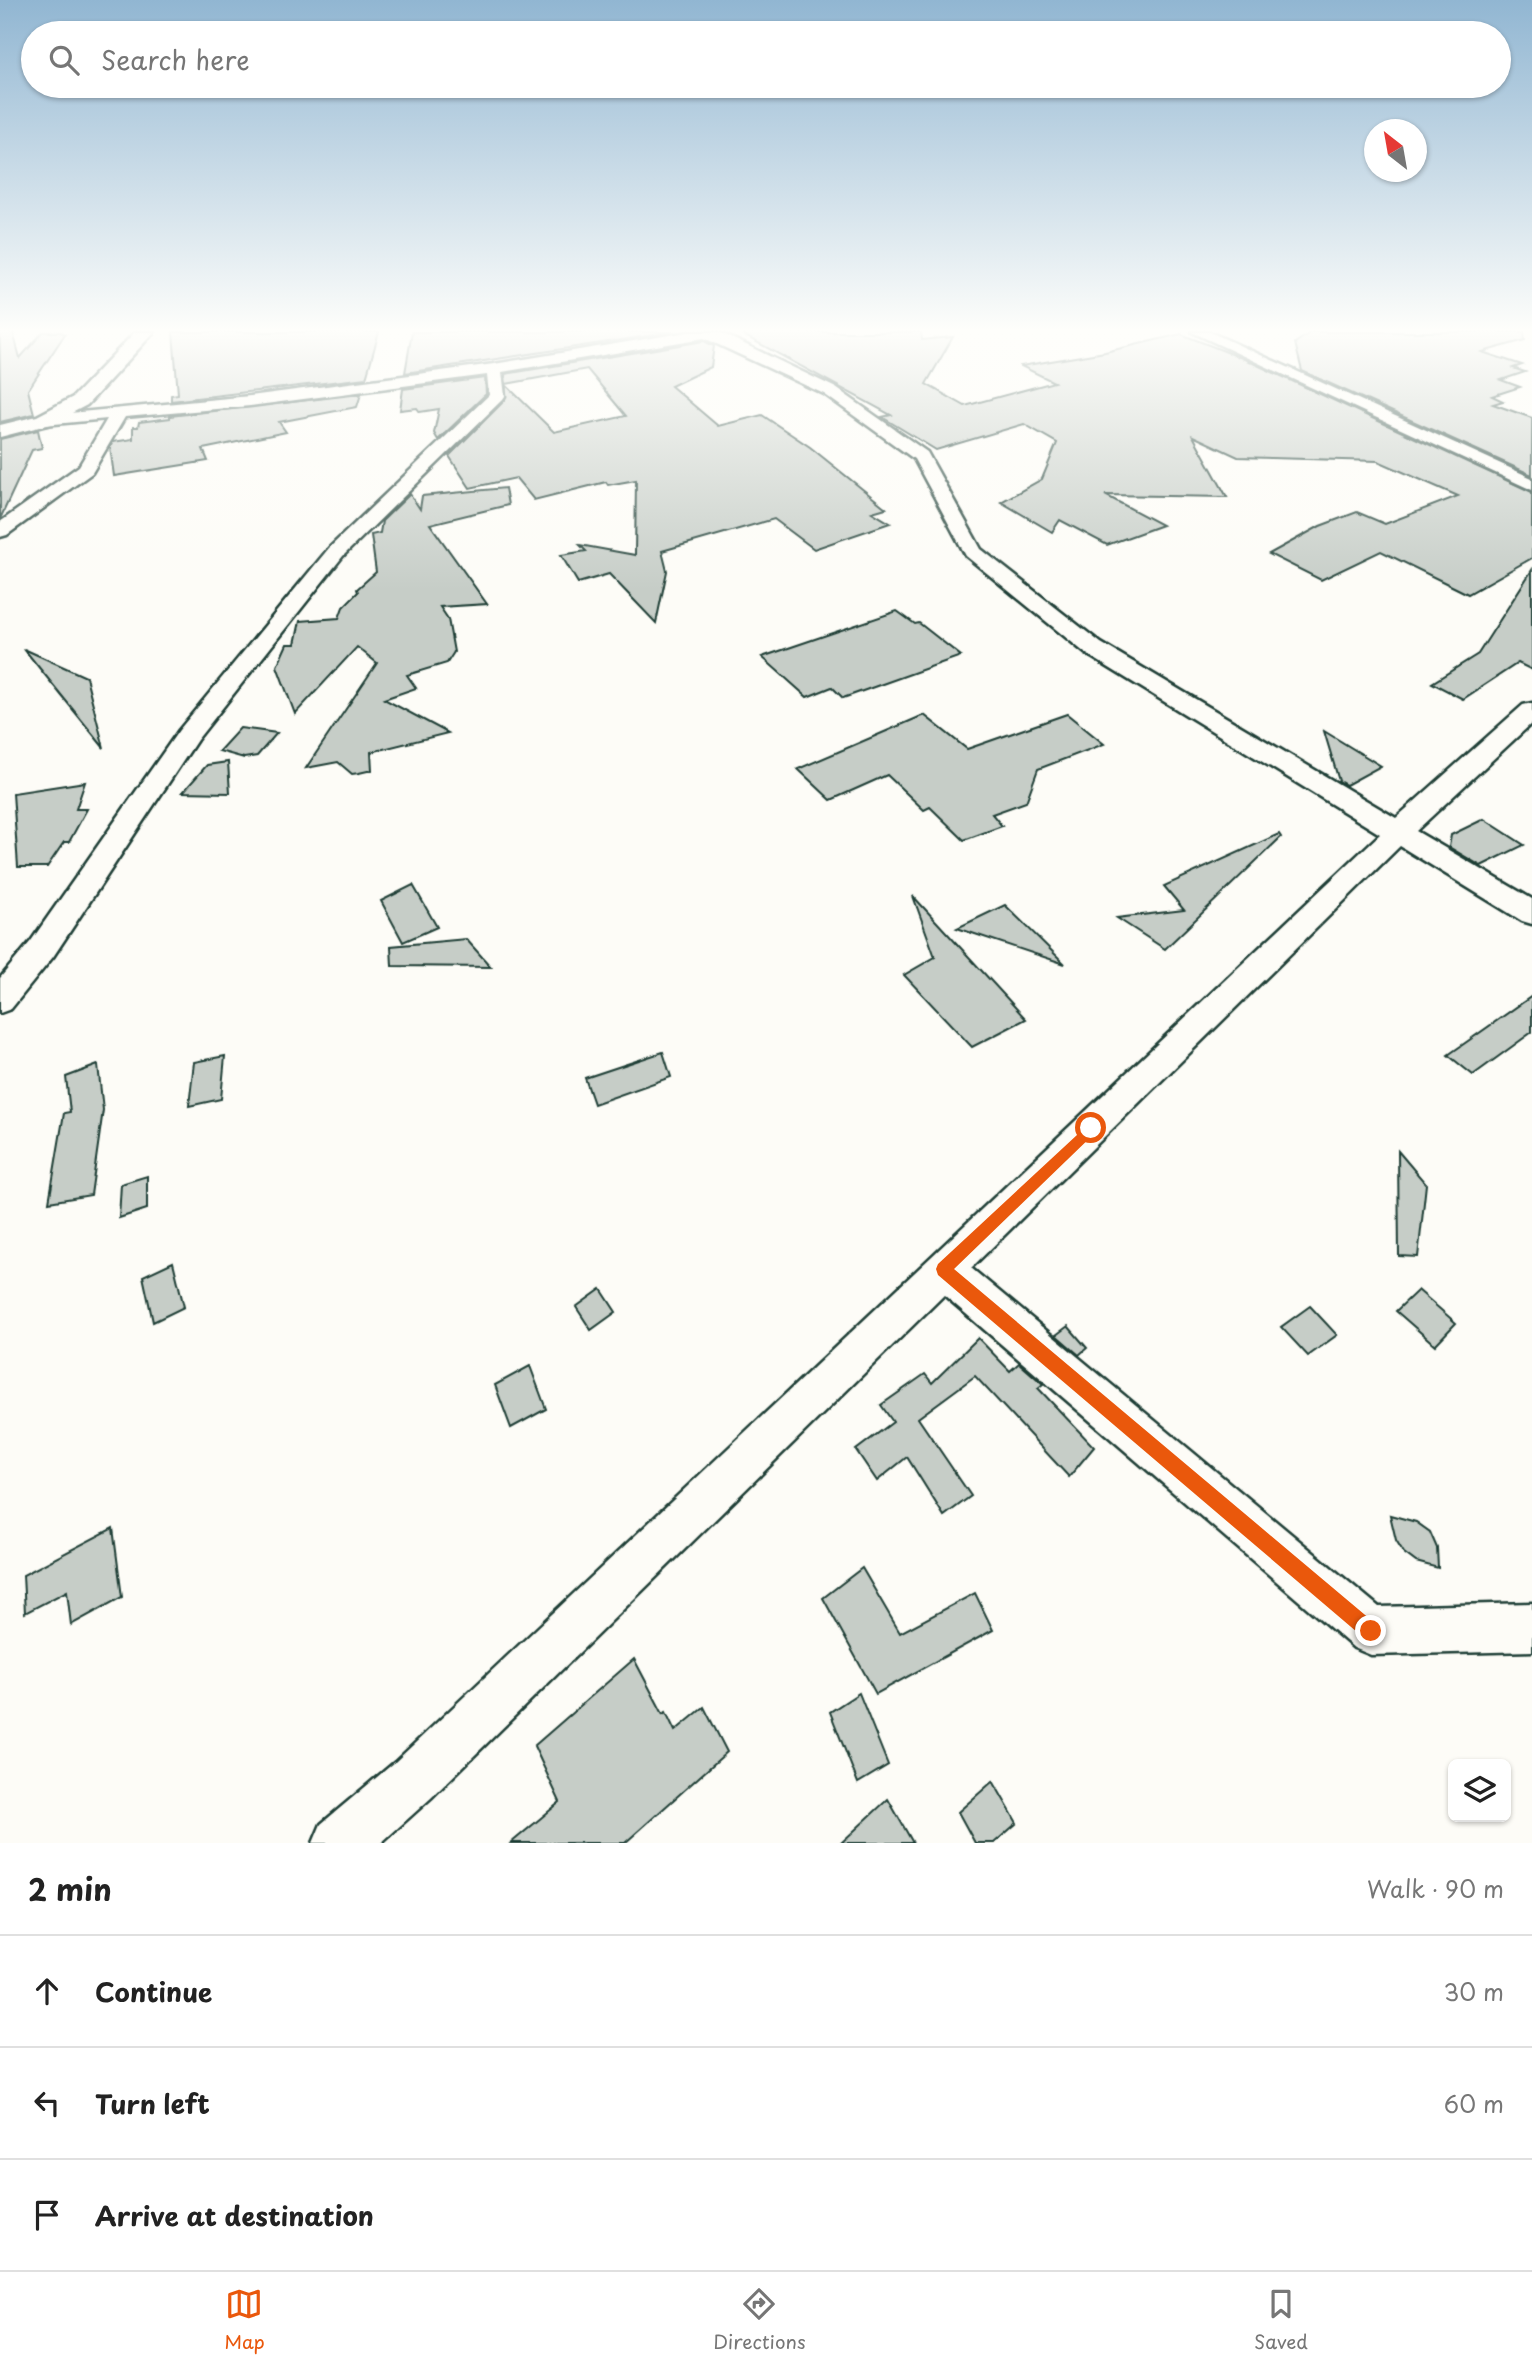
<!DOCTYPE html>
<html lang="en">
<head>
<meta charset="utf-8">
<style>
  body { margin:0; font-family:"Playpen Sans",sans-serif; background:#f6f6f6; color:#222 }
  .controls { position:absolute; right:21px; bottom:21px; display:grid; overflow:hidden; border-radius:10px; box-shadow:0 2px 5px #0004 }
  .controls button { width:63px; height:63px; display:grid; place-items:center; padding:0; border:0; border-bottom:2px solid #e0e0e0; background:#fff; color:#222; font:35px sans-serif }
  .compass { position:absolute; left:1364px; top:119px; width:63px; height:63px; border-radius:50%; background:#fff; box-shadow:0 2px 5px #0004; rotate:329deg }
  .stop { position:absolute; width:21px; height:21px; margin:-16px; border:5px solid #ea580c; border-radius:50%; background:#fff }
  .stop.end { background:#ea580c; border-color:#fff; box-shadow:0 2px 7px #0008 }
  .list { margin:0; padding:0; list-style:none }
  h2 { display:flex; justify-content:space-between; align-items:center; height:91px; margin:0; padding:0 28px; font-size:30px }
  h2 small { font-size:23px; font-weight:400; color:#767676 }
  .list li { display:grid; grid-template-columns:46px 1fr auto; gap:21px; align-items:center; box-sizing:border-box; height:112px; padding:0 28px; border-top:2px solid #e0e0e0 }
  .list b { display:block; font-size:26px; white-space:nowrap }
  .list em { font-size:23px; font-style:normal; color:#767676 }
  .icon { flex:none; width:38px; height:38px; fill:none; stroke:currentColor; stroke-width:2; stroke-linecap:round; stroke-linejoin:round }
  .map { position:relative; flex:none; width:1532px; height:1843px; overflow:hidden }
  .search { position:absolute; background:#fff; box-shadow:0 2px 5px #0004; left:21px; right:21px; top:21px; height:77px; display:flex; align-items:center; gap:18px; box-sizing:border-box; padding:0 24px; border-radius:38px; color:#767676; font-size:26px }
  .sheet { height:427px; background:#fff }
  nav { display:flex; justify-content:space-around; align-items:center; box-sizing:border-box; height:98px; border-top:2px solid #e0e0e0; background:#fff; font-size:19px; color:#767676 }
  nav a { display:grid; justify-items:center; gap:4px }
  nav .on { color:#ea580c }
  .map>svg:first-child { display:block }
  .building { fill:#c6cdc7; stroke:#1f3d34; stroke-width:2 }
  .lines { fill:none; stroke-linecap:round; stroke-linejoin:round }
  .minor-casing { stroke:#1f3d34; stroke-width:5 }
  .tertiary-casing { stroke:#1f3d34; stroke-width:5 }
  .minor { fill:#fdfcf7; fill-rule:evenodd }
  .tertiary { fill:#fdfcf7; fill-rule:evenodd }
  .route { fill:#ea580c }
</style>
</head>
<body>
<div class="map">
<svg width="1532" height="1843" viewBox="0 0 1532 1843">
  <rect width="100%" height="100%" fill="#fdfcf7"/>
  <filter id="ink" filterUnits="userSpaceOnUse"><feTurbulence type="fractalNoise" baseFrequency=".0143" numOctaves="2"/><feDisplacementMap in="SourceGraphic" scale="14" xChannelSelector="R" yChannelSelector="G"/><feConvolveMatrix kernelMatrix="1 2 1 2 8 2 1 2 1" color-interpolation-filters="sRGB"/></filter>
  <g filter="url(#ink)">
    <g class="building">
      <polygon points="0,332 13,332 20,358 43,332 61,332 65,334 28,390 34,414 0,422"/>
      <polygon points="173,332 379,332 366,378 171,401 171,395 178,394"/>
      <polygon points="412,332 673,332 405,373"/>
      <polygon points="738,332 921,332 922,340 953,337 926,384 965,406 1054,382 1021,366 1105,352 1181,334 1242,358 1532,492 1532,558 1468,594 1381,551 1321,580 1269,554 1320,526 1357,512 1385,524 1458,496 1378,461 1238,457 1193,436 1227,497 1105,495 1162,525 1107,545 1060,520 1052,532 1001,502 1042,479 1057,443 1024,424 936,450 882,417 891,415"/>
      <polygon points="1311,332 1524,332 1525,340 1482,352 1522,365 1513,368 1525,372 1501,380 1520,387 1492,396 1503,401 1493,404 1532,418 1532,475 1302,371 1295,343"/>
      <polygon points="704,341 714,346 711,367 671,386 718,426 762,415 810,447 886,508 872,512 890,523 814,549 774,519 662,551 667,571 656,623 609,574 578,583 561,555 586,551 580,545 635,555 636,480 608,485 606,482 534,500 516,478 470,488 449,456 505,400 506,385 554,432 626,416 587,369 506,384 505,374"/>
      <polygon points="485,378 486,394 438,440 434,433 439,409 420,412 417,408 400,410 403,389"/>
      <polygon points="361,394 357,407 279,422 286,432 203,449 208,461 114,476 110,447 113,442 133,439 133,427 138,427 139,422 170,418 170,416"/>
      <polygon points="38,430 42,448 32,450 0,519 0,439"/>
      <polygon points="505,488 508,505 430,524 487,604 440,607 448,619 454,652 447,663 407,675 416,688 384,699 448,733 371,752 372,770 359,773 352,774 338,762 306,768 377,663 357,647 295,714 277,666 287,644 295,644 300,621 339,618 343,607 358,592 357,589 376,572 371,535 380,533 382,521 410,494 420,509 422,496"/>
      <polygon points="1532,570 1532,670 1518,663 1463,699 1432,683 1478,654"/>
      <polygon points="897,611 915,624 919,623 961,656 843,698 832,687 807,697 762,657"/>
      <polygon points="24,649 86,677 104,748"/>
      <polygon points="1067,714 1104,744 1038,769 1026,802 992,814 1002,826 964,840 930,807 924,810 887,775 831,800 798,769 924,715 967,749"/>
      <polygon points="240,728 277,733 257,756 244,758 219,751"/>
      <polygon points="1324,731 1381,766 1346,785 1339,781"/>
      <polygon points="228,762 230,793 183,792 207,765"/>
      <polygon points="85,782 76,809 87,809 69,842 64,842 47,867 18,867 13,793"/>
      <polygon points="1484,819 1524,845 1481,866 1449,847 1451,835"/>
      <polygon points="1279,834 1281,837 1165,949 1117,918 1184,910 1164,886"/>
      <polygon points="413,885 437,927 403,942 381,901"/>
      <polygon points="913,896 1026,1019 972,1047 904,975 935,957"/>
      <polygon points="1005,905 1065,964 957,928"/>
      <polygon points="466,939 491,967 392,966 391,946"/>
      <polygon points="1532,996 1532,1032 1473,1075 1448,1055"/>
      <polygon points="663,1052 671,1077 594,1104 585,1078"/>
      <polygon points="225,1056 221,1099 189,1106 194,1062"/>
      <polygon points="98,1065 103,1110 91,1195 49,1202 64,1113 70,1112 66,1077"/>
      <polygon points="1398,1151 1426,1184 1418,1257 1399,1256"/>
      <polygon points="147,1176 147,1209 119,1218 121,1184"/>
      <polygon points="173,1262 184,1307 153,1322 143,1276"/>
      <polygon points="601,1289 616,1312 591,1330 576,1307"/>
      <polygon points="1418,1290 1456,1323 1435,1345 1396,1311"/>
      <polygon points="1310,1306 1337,1335 1308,1356 1281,1327"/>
      <polygon points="1068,1326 1087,1348 1079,1355 1056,1335"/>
      <polygon points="978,1338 1010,1371 1019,1363 1043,1384 1038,1388 1094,1447 1069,1477 975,1376 918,1418 971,1496 944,1516 907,1457 877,1481 856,1450 893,1422 881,1405 925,1374 932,1383"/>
      <polygon points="530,1366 546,1409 511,1428 495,1385"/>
      <polygon points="1390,1515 1416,1522 1430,1532 1437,1548 1438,1568 1416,1562 1404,1553 1396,1540"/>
      <polygon points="113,1528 122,1597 71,1625 67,1591 25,1613 23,1575"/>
      <polygon points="862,1568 900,1633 975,1593 993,1630 876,1694 823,1598"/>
      <polygon points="634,1659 663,1714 666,1712 675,1731 704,1707 727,1752 625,1843 511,1843 560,1802 534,1746"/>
      <polygon points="859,1693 888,1765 858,1783 830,1712"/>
      <polygon points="993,1781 1017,1823 994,1843 975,1843 958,1812"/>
      <polygon points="888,1799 913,1843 841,1843"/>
    </g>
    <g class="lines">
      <defs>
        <g id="minor">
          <polygon points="688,332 719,332 836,388 927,452 981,549 1101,643 1396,818 1523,705 1532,703 1532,723 1416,831 1532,899 1532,924 1522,921 1400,846 971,1268 1379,1607 1532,1603 1532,1651 1371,1655 1354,1648 944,1295 431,1798 381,1843 313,1843 321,1824 395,1762 1380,834 1085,653 966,556 914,459 824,394 704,338 502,372 505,396 503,399 343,556 197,740 53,957 11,1009 0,1013 0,978 31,941 179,730 329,548 489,395 487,375 250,406 125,417 92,473 7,535 0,537 0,522 79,466 107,419 44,425 38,424 36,420 38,416 250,396 494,364"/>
          <polygon points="1192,332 1210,332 1532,478 1532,490"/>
        </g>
        <polygon id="tertiary" points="135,332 154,332 87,405 51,424 0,437 0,425 37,416 73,397"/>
      </defs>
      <use href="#minor" class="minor-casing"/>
      <use href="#tertiary" class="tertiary-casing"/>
      <use href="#minor" class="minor"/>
      <use href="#tertiary" class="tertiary"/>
    </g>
  </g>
  <linearGradient id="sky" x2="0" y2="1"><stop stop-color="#91b6d2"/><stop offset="0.56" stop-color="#fefefb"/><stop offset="1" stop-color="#fefefb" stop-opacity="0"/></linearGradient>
  <rect width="1532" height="590" fill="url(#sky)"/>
  <polygon class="route" points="1091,1122 1098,1128 1096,1132 954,1269 1377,1625 1380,1631 1377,1638 1371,1641 1364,1638 938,1275 936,1269 938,1264"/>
</svg>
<div class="controls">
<button><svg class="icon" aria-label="layers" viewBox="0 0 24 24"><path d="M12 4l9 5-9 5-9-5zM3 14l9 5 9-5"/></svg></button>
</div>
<svg class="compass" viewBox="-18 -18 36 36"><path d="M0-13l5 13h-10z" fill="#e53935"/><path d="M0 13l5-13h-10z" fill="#767676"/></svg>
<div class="stop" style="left:1091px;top:1128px"></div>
<div class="stop end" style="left:1371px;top:1631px"></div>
<div class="search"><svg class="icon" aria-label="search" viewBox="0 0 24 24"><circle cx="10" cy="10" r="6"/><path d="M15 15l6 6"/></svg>Search here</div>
</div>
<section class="sheet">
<h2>2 min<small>Walk · 90 m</small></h2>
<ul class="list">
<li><svg class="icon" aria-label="ahead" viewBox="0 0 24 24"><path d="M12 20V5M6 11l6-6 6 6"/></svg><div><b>Continue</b></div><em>30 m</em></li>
<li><svg class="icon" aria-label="left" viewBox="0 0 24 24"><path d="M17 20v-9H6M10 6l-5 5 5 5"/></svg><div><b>Turn left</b></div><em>60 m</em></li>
<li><svg class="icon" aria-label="arrive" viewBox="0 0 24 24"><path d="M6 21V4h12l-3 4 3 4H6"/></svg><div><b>Arrive at destination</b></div></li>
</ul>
</section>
<nav>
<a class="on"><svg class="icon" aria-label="map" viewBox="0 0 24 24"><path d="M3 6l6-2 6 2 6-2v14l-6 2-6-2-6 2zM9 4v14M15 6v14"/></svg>Map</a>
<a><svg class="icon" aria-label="directions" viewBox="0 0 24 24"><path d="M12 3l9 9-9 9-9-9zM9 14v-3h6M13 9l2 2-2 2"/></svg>Directions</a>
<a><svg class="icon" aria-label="saved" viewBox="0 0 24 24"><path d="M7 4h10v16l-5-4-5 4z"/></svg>Saved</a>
</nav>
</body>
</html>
